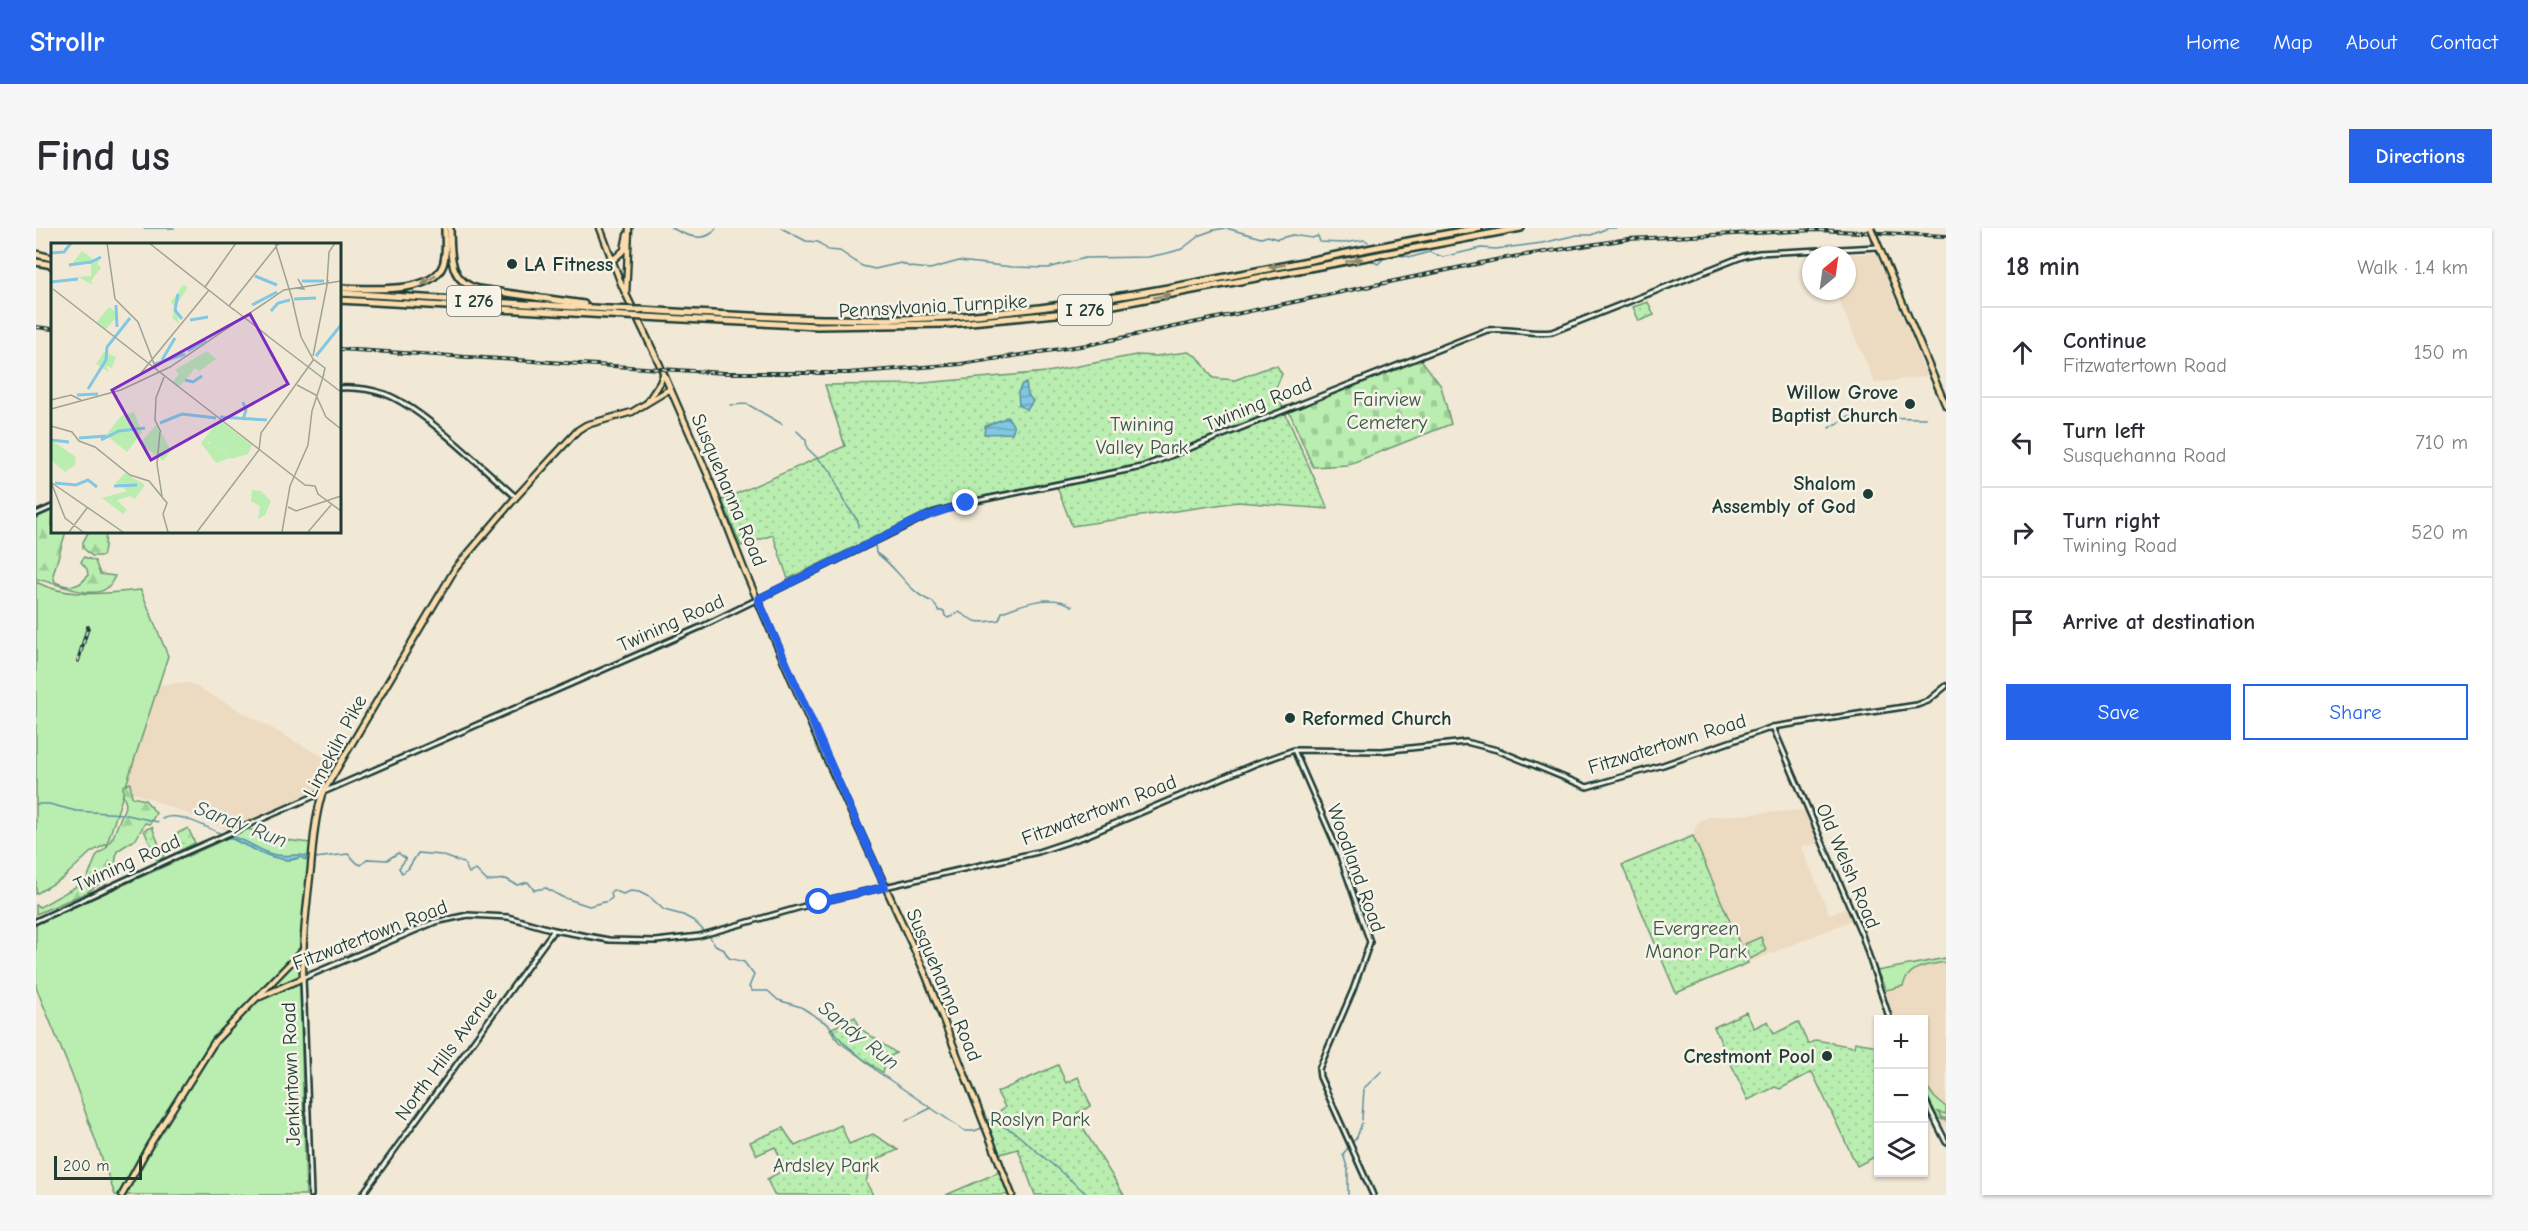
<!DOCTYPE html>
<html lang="en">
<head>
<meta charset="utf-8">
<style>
  body { margin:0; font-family:"Comic Neue",sans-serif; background:#f7f7f7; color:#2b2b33 }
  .controls { position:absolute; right:18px; bottom:18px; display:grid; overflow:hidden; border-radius:0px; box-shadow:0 2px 4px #0004 }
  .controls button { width:54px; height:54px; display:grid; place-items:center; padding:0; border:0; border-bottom:2px solid #e1e1e2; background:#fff; color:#2b2b33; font:30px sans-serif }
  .compass { position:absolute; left:1766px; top:18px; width:54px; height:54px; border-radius:50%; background:#fff; box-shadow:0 2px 4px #0004; rotate:29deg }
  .scale { position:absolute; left:18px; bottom:15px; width:88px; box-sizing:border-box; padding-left:6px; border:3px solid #1f3d34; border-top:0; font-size:16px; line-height:21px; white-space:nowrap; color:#1f3d34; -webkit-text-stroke:4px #f7f3e8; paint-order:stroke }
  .stop { position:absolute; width:18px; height:18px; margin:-14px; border:4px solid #2563eb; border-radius:50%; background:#fff }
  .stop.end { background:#2563eb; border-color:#fff; box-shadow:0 2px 6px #0008 }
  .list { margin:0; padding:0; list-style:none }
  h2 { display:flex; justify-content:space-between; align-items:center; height:78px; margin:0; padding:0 24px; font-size:26px }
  h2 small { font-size:20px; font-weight:400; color:#7c7c81 }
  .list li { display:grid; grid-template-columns:39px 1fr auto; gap:18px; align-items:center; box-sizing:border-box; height:90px; padding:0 24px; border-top:2px solid #e1e1e2 }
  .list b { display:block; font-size:22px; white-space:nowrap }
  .list p { margin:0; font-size:20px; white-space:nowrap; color:#7c7c81 }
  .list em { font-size:20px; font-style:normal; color:#7c7c81 }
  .actions { display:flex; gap:12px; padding:18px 24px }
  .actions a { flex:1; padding:14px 0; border:2px solid #2563eb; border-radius:0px; text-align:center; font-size:21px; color:#2563eb }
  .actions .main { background:#2563eb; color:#fff }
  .icon { flex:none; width:33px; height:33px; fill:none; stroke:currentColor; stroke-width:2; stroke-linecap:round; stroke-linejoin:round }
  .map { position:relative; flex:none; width:1910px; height:967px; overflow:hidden; border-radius:0px }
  header { display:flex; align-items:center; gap:36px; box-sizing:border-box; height:84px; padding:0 30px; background:#2563eb; color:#fff }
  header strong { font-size:28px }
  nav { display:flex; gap:33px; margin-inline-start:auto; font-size:21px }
  .intro { display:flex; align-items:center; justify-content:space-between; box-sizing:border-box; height:144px; padding:0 36px }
  h1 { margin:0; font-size:42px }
  .button { padding:15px 27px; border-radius:0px; background:#2563eb; color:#fff; font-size:21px; font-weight:700 }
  main { display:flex; gap:36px; padding:0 36px }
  aside { flex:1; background:#fff; border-radius:0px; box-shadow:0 2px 4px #0004 }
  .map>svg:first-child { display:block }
  .built { fill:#ecdac1 }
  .grass { fill:#b9eeb0; stroke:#6c9672; stroke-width:1.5 }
  .forest { fill:url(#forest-firs); stroke:#6c9672; stroke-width:1.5 }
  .cemetery { fill:url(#cemetery-stones); stroke:#6c9672; stroke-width:1.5 }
  .park { fill:url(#park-dots); stroke:#6c9672; stroke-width:1.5 }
  .water { fill:url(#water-rules); stroke:#5a909d; stroke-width:1.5 }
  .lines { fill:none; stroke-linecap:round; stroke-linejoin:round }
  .stream { stroke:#5a909d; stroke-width:1.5 }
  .minor-casing { stroke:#1f3d34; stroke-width:8 }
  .major-casing { stroke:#1f3d34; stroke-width:9 }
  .highway-casing { stroke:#1f3d34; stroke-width:10 }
  .minor { stroke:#f7f3e8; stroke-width:3 }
  .major { stroke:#fcdcac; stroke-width:4.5 }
  .highway { stroke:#fcdcac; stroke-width:5 }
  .rail-casing { stroke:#1f3d34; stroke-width:4 }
  .rail { stroke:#f7f3e8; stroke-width:1.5; stroke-dasharray:4.5; stroke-linecap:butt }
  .major-bridge-casing { stroke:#1f3d34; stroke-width:9; stroke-linecap:butt }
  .highway-bridge-casing { stroke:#1f3d34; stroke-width:10; stroke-linecap:butt }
  .major-bridge { stroke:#fcdcac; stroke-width:4.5 }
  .highway-bridge { stroke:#fcdcac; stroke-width:5 }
  .oneway { fill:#8e8c70 }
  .route { stroke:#2563eb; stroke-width:8 }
  .poi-dot { fill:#1f3d34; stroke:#f7f3e8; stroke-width:2 }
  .labels { text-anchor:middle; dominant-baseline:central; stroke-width:5; stroke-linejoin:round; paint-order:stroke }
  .shield { fill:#f7f3e8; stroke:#60746a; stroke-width:1.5 }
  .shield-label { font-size:18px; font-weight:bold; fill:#1f3d34 }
  .poi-label { font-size:20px; font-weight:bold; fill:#1f3d34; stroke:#f7f3e8; text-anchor:end }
  .street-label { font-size:20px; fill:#1f3d34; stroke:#f7f3e8 }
  .park-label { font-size:20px; fill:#365847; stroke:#f7f3e8 }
  .water-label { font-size:21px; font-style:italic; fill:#335957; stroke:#f7f3e8 }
  .inset-river { fill:none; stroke:#82c8e3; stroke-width:3 }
  .inset-road { fill:none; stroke:#9ea495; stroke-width:1.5 }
  .view { fill:#7b2cbf; fill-opacity:0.15; stroke:#7b2cbf; stroke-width:3 }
  .inset-edge { fill:none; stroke:#1f3d34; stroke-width:3 }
</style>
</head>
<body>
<header>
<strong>Strollr</strong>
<nav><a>Home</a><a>Map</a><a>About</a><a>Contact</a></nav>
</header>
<div class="intro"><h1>Find us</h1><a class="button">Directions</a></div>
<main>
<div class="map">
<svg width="1910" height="967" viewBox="0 0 1910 967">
  <defs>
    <pattern id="forest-firs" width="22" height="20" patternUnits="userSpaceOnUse" patternTransform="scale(1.5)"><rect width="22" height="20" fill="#b9eeb0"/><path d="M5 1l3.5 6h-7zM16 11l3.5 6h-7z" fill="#9fcd98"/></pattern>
    <pattern id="cemetery-stones" width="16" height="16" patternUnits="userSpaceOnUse" patternTransform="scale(1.5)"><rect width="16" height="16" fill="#b9eeb0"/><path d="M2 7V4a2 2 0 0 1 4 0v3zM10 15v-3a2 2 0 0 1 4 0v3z" fill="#9fcd98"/></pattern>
    <pattern id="park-dots" width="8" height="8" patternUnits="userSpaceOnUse" patternTransform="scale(1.5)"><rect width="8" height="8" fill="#b9eeb0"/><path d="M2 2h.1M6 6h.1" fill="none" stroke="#9fcd98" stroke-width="1.8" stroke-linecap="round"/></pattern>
    <pattern id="water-rules" width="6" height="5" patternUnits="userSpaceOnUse" patternTransform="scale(1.5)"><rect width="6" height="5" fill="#82c8e3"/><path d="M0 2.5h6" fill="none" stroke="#6aa4b9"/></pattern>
  </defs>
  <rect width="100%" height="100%" fill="#f2e8d6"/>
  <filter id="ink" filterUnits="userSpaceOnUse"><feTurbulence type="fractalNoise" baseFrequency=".0167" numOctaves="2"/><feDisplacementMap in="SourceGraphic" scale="12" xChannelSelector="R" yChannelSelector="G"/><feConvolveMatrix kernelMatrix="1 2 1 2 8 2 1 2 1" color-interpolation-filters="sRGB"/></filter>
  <g filter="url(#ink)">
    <g class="built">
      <polygon points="1837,25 1841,28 1891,148 1839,155 1799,63 1811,63 1811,27 1804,27"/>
      <polygon points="140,455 154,455 298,535 281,564 192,602 89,561 123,457"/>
      <polygon points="1769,582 1784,616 1765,618 1793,686 1811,680 1816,692 1712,735 1657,608 1661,595 1672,589"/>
      <polygon points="1910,729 1910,902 1888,861 1888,792 1858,791 1842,742"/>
    </g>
    <g class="grass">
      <path d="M0,354C33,371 69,365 105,362L132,428L71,616L55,624L27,650L0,666Z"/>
      <polygon points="212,601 250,612 274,615 264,758 270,967 79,967 36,847 0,759 0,696"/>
      <path d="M1910,730V734C1892,737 1873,737 1867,758L1850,762L1841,743Z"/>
      <polygon points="1888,855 1899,870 1910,879 1910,886 1902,884 1906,890 1910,890 1910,893 1902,890 1888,861"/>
    </g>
    <g class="forest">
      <path d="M16,282V303H30L17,347L19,354C33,361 44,360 52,347L51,341L45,334L48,329L59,333L64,346L79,348C77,352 74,358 71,360C55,373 16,353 0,351V290Z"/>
      <path d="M53,303H70C69,312 70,320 67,328H56L47,320V314Z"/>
      <polygon points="94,555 96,569 109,572 120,585 114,596 109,595 100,611 81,623 79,637 70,645 70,651 50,665 0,686 0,677 4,679 50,653 61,627 70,620 77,609 90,576 87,567 87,558"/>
    </g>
    <polygon class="cemetery" points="1384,130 1405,158 1415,196 1311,237 1277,239 1253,183"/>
    <g class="park">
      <polygon points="1612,74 1618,87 1603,93 1597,79"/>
      <polygon points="1152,124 1162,129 1177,150 1199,152 1236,138 1241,138 1246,146 1239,162 1292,281 1202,274 1036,298 1019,254 896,281 752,351 737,307 705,318 686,272 809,218 789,157 876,156 1011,144 1100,127 1120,128"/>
      <polygon points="116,599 128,629 121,632 108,602"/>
      <polygon points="152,600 159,615 145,622 138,607"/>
      <polygon points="1657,608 1712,735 1640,765 1586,637"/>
      <polygon points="1725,709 1730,723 1714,731 1709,716"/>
      <polygon points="1710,784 1718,800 1732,793 1738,806 1762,794 1772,816 1780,812 1818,819 1819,814 1842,818 1842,927 1821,938 1776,844 1744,861 1739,859 1712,872 1678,799"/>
      <polygon points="819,789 825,801 860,825 850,831 847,845 803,814 794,801"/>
      <polygon points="1022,837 1030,855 1042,849 1055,878 1041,885 1051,907 1088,967 999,967 982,921 964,926 951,893 969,879 961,864"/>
      <polygon points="805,897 813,916 837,906 862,922 835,934 830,954 837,967 738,967 731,951 750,941 739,919 721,927 714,914 747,900 759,918"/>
      <polygon points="963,944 972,967 910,967"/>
    </g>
    <g class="water">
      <polygon points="990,155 992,167 997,173 991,182 983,177 982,164 986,156"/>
      <polygon points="972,189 978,199 976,205 948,206 949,198"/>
      <path d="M195,608C209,611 222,622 236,626C249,630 258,625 270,628V632L264,629C247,640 210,617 192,609Z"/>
    </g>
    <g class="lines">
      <g class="stream">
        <polyline points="107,0 138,0"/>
        <path d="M636,0C650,8 670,16 680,0"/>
        <polyline points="745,0 770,13 782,14 792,22 804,23 826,38 839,41 865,35 874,39 894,41 923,33 976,39 1012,40 1049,30 1112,29 1132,25 1146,21 1164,7 1178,2 1190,0 1225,10 1232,8 1241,11 1257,7 1276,10 1282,8 1284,14 1307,15 1329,12 1332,14"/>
        <polyline points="1334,32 1342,36 1347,31 1362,27 1376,29 1393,24 1407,29 1445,20 1460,21 1506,15 1541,7 1555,7 1572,0 1580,0"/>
        <polyline points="694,177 711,176 746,196"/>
        <polyline points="1793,200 1813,189 1890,190"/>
        <polyline points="761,203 770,212 771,220 795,243 807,272 822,293 822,299"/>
        <path d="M839,316L840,325C861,338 872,365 897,374L903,383H908L909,388L912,390L923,384C941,396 942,395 963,392L966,384C986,376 1016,365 1036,378"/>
        <polyline points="0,576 13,576 40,583 87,586 122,594"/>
        <path d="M126,591C142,582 170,600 186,606"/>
        <polyline points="279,630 312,626 321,635 325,637 332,631 351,632 362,625 370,631 363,640 366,645 372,641 382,625 405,627 428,635 433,645 440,642 451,653 470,651 481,657 492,654 498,662 510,660 526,669 553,678 572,673 576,670 575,664 577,662 587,666 595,663 603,664 615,670 628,682 647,687 658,693 674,709 678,716 688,722 693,730 708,734 718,747 713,759 716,763 732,763 742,772 765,779 793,797 807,814 842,844 929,903 938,903 946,900"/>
        <polyline points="1326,892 1328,860 1346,843"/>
        <polyline points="869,893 895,880"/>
        <polyline points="950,897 958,894 977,903 1052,967"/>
        <polyline points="1312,967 1312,942 1307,926 1321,909 1326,895"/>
      </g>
      <defs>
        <g id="minor">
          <path d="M303,160C318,159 334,161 349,166C387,180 447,241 480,269"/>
          <polyline points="0,286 16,279"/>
          <polyline points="1737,499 1826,707 1854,792"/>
          <polyline points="1258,522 1303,625 1334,714 1317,762 1283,841 1284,849 1337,967"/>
          <path d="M0,693L139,629L667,398L897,285L930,275L1106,239L1451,102C1473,99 1495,107 1516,104L1708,28L1723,25L1842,19"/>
          <polyline points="1888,870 1910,914"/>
          <polyline points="275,967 267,750 399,694 432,687 472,689 518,702 573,712 620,713 663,708 783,674 1002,624 1047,609 1219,536 1258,522 1346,523 1430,514 1461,522 1551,559 1627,537 1737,499 1881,477 1892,473 1910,458"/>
          <polyline points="326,967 518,702"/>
        </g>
        <g id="major">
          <polyline points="564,0 586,58 623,135 671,245 708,341 781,510 889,745 976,967"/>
          <polyline points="1840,12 1910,178"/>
          <polyline points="577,32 588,22 591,7"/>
          <polyline points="590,66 593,0"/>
          <polyline points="612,173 624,155 627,147"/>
          <path d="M224,769L267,750C266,713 271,676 275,639C277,615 279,590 286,566L419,341L480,269L542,202L550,197L596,184L634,161"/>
          <polyline points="86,967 113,918 179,813 266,723"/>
        </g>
        <g id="highway">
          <path d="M414,0C415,26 412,53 442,61L548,76"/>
          <polyline points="0,26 16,30"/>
          <polyline points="0,34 16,37"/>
          <path d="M303,60C330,60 395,68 407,37C411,26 409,12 409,0"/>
          <polyline points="303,65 573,81"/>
          <polyline points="303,72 572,87"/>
          <path d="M604,82C715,88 828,97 939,87C1109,72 1275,29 1443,0"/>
          <polyline points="608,89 781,98 913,96 1041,84 1485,0"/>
        </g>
      </defs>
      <use href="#minor" class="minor-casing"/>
      <use href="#major" class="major-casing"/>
      <use href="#highway" class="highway-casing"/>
      <use href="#minor" class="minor"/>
      <use href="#major" class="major"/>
      <use href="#highway" class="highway"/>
      <defs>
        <g id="rail">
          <polyline points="0,99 16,101"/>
          <polyline points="303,121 689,145 812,145 925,136 1051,117 1464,31 1592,11 1780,2 1910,8"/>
          <polyline points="42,433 52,399"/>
        </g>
      </defs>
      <use href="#rail" class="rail-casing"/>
      <use href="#rail" class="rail"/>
      <defs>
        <polyline id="major-bridge" points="1835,0 1840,12"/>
        <g id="highway-bridge">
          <polyline points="573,81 604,82"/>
          <polyline points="572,87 608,89"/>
        </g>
      </defs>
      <use href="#major-bridge" class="major-bridge-casing"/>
      <use href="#highway-bridge" class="highway-bridge-casing"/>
      <use href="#major-bridge" class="major-bridge"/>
      <use href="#highway-bridge" class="highway-bridge"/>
    </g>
    <defs><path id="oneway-solid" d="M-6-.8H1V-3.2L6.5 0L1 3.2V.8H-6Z" transform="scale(1.5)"/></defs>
    <g class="oneway">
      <use href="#oneway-solid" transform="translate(1318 32) rotate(-10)"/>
      <use href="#oneway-solid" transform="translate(1241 38) rotate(169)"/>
      <use href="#oneway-solid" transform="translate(393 52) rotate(147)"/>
      <use href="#oneway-solid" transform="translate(1126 68) rotate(-11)"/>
    </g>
  </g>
  <g class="lines" filter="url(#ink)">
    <polyline class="route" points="783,674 849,659 722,371 885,290 930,275"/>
  </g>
  <g class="poi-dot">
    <circle cx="476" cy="36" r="6"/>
    <circle cx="1874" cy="176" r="6"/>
    <circle cx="1832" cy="266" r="6"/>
    <circle cx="1254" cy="490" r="6"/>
    <circle cx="1791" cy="828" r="6"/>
  </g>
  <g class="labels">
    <g class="shield">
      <rect x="411" y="58" width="54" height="30" rx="4.5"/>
      <rect x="1022" y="67" width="54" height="30" rx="4.5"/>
    </g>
    <g class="shield-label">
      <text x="438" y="73">I 276</text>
      <text x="1049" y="82">I 276</text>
    </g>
    <g class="poi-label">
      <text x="488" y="36" text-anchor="start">LA Fitness</text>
      <text x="1862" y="164">Willow Grove<tspan x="1862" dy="23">Baptist Church</tspan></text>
      <text x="1820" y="255">Shalom<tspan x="1820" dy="23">Assembly of God</tspan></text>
      <text x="1266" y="490" text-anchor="start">Reformed Church</text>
      <text x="1779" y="828">Crestmont Pool</text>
    </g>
    <g class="street-label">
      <text transform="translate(897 78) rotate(-3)">Pennsylvania Turnpike</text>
      <text transform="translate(1222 176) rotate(-22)">Twining Road</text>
      <text transform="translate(693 262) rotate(67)">Susquehanna Road</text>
      <text transform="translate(635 395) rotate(-24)">Twining Road</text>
      <text transform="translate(1631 516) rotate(-17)">Fitzwatertown Road</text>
      <text transform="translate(299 518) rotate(-62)">Limekiln Pike</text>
      <text transform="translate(1063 582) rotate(-21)">Fitzwatertown Road</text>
      <text transform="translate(91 635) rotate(-24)">Twining Road</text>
      <text transform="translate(1812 638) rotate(67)">Old Welsh Road</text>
      <text transform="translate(1320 640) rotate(70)">Woodland Road</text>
      <text transform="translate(334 707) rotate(-21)">Fitzwatertown Road</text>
      <text transform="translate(908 757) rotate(67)">Susquehanna Road</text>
      <text transform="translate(410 826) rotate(-54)">North Hills Avenue</text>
      <text transform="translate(255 846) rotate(-92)">Jenkintown Road</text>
    </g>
    <g class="park-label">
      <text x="1351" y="171">Fairview<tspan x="1351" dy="23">Cemetery</tspan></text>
      <text x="1106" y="196">Twining<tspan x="1106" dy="23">Valley Park</tspan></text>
      <text x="1660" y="700">Evergreen<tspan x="1660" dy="23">Manor Park</tspan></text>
      <text x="1004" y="891">Roslyn Park</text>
      <text x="790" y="937">Ardsley Park</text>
    </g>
    <g class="water-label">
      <text transform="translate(205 596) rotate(21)">Sandy Run</text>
      <text transform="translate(823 807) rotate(39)">Sandy Run</text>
    </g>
  </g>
  <g transform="translate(15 15)">
    <rect width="290" height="290" fill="#f2e8d6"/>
    <path d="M83,169L91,189L76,209L55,192L70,173ZM106,181L120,208L112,218L89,200ZM0,197L25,214L24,222L14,229L0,217ZM74,230L94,242L84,256L79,253L66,257L76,267L72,271L51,255L76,248L65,240Z" fill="#b9eeb0"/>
    <path d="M31,8L43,17L51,14L46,20L50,25L40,38L42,42L27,34L40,33V21H23L17,26ZM132,42L137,44L125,63L128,81L121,75L124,64L120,59ZM201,247L210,248L220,258L214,272L207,276L209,263L200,258Z" fill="#b9eeb0"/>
    <path d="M172,180L201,202L197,211L180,216L175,207L169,204L166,208L159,202L158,196Z" fill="#b9eeb0"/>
    <path d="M58,64L68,71L54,87L45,80ZM156,108L165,116L148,128L144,125L129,143L121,140L128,131L124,127ZM53,109L65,114L61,125L55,123L58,129L45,121ZM168,177L172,180L157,200L166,208L171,204L181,214L165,220L150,200Z" fill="#b9eeb0"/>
    <path class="inset-river" d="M0,10L13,9L20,0M18,22L40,19L50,14M204,33L226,42M251,38H273M0,39L27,36M127,51L124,67L131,76M243,56L265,55M65,62L66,84M201,62L226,49M220,68L227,60L239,57M139,77L157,74M137,108L155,97M265,113L290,82M111,117L124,95M104,121L134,111M134,137L142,139L151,133M37,146L55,117L56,104L79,75M26,152L47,151M169,174L216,177M192,177L195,167L192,159M109,180L131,171L165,175M28,195L55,193M0,197L18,199M50,197L68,188L94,185M4,240L25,242L37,237L46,244M63,243L86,242"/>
    <path class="inset-road" d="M56,0L64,56L87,79L105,126M98,0L183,67M224,0L243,62M276,40L278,9L284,0M154,44L185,0M244,45L253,46L247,36M2,46L254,242L264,243L267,251L290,268M242,60L250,94L262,116L274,125L272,134M178,63L228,0M181,65L217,93M214,91L290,149M262,113L277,37M90,130L158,47M246,142L265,152L275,174L290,186M0,157L20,152L30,157M0,166L70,147L119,124L233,47L290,38M0,183L21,189L28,198L44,204L79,232L98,238L116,260L112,271L117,289M109,189L106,221L111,253M110,189L104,177L105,155L113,134M0,239L14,275L32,289M1,240L72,289M237,264L245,268L290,253M18,289L36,265M146,289L208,207L210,190L263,116M231,289L239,243L257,202L261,168L273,131M257,289L280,262"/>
    <path class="view" d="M199,71L237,141L100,217L61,147Z"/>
    <rect width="290" height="290" class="inset-edge"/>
  </g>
</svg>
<div class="controls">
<button>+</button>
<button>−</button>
<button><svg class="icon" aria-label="layers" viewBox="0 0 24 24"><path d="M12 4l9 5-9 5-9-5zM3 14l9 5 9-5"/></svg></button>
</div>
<svg class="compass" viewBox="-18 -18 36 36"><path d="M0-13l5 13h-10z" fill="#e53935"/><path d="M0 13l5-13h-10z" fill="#7c7c81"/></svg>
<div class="scale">200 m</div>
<div class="stop" style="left:783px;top:674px"></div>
<div class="stop end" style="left:930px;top:275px"></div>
</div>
<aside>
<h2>18 min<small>Walk · 1.4 km</small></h2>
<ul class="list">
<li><svg class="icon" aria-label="ahead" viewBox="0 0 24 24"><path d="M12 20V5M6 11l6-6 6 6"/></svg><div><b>Continue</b><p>Fitzwatertown Road</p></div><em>150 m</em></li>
<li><svg class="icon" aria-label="left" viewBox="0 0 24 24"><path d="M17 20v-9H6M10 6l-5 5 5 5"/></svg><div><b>Turn left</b><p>Susquehanna Road</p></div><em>710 m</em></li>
<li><svg class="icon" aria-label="right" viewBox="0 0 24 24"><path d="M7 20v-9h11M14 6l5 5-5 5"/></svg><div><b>Turn right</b><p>Twining Road</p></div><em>520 m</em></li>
<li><svg class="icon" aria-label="arrive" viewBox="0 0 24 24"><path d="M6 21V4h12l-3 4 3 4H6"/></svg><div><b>Arrive at destination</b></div></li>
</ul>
<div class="actions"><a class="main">Save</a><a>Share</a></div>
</aside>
</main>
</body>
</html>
